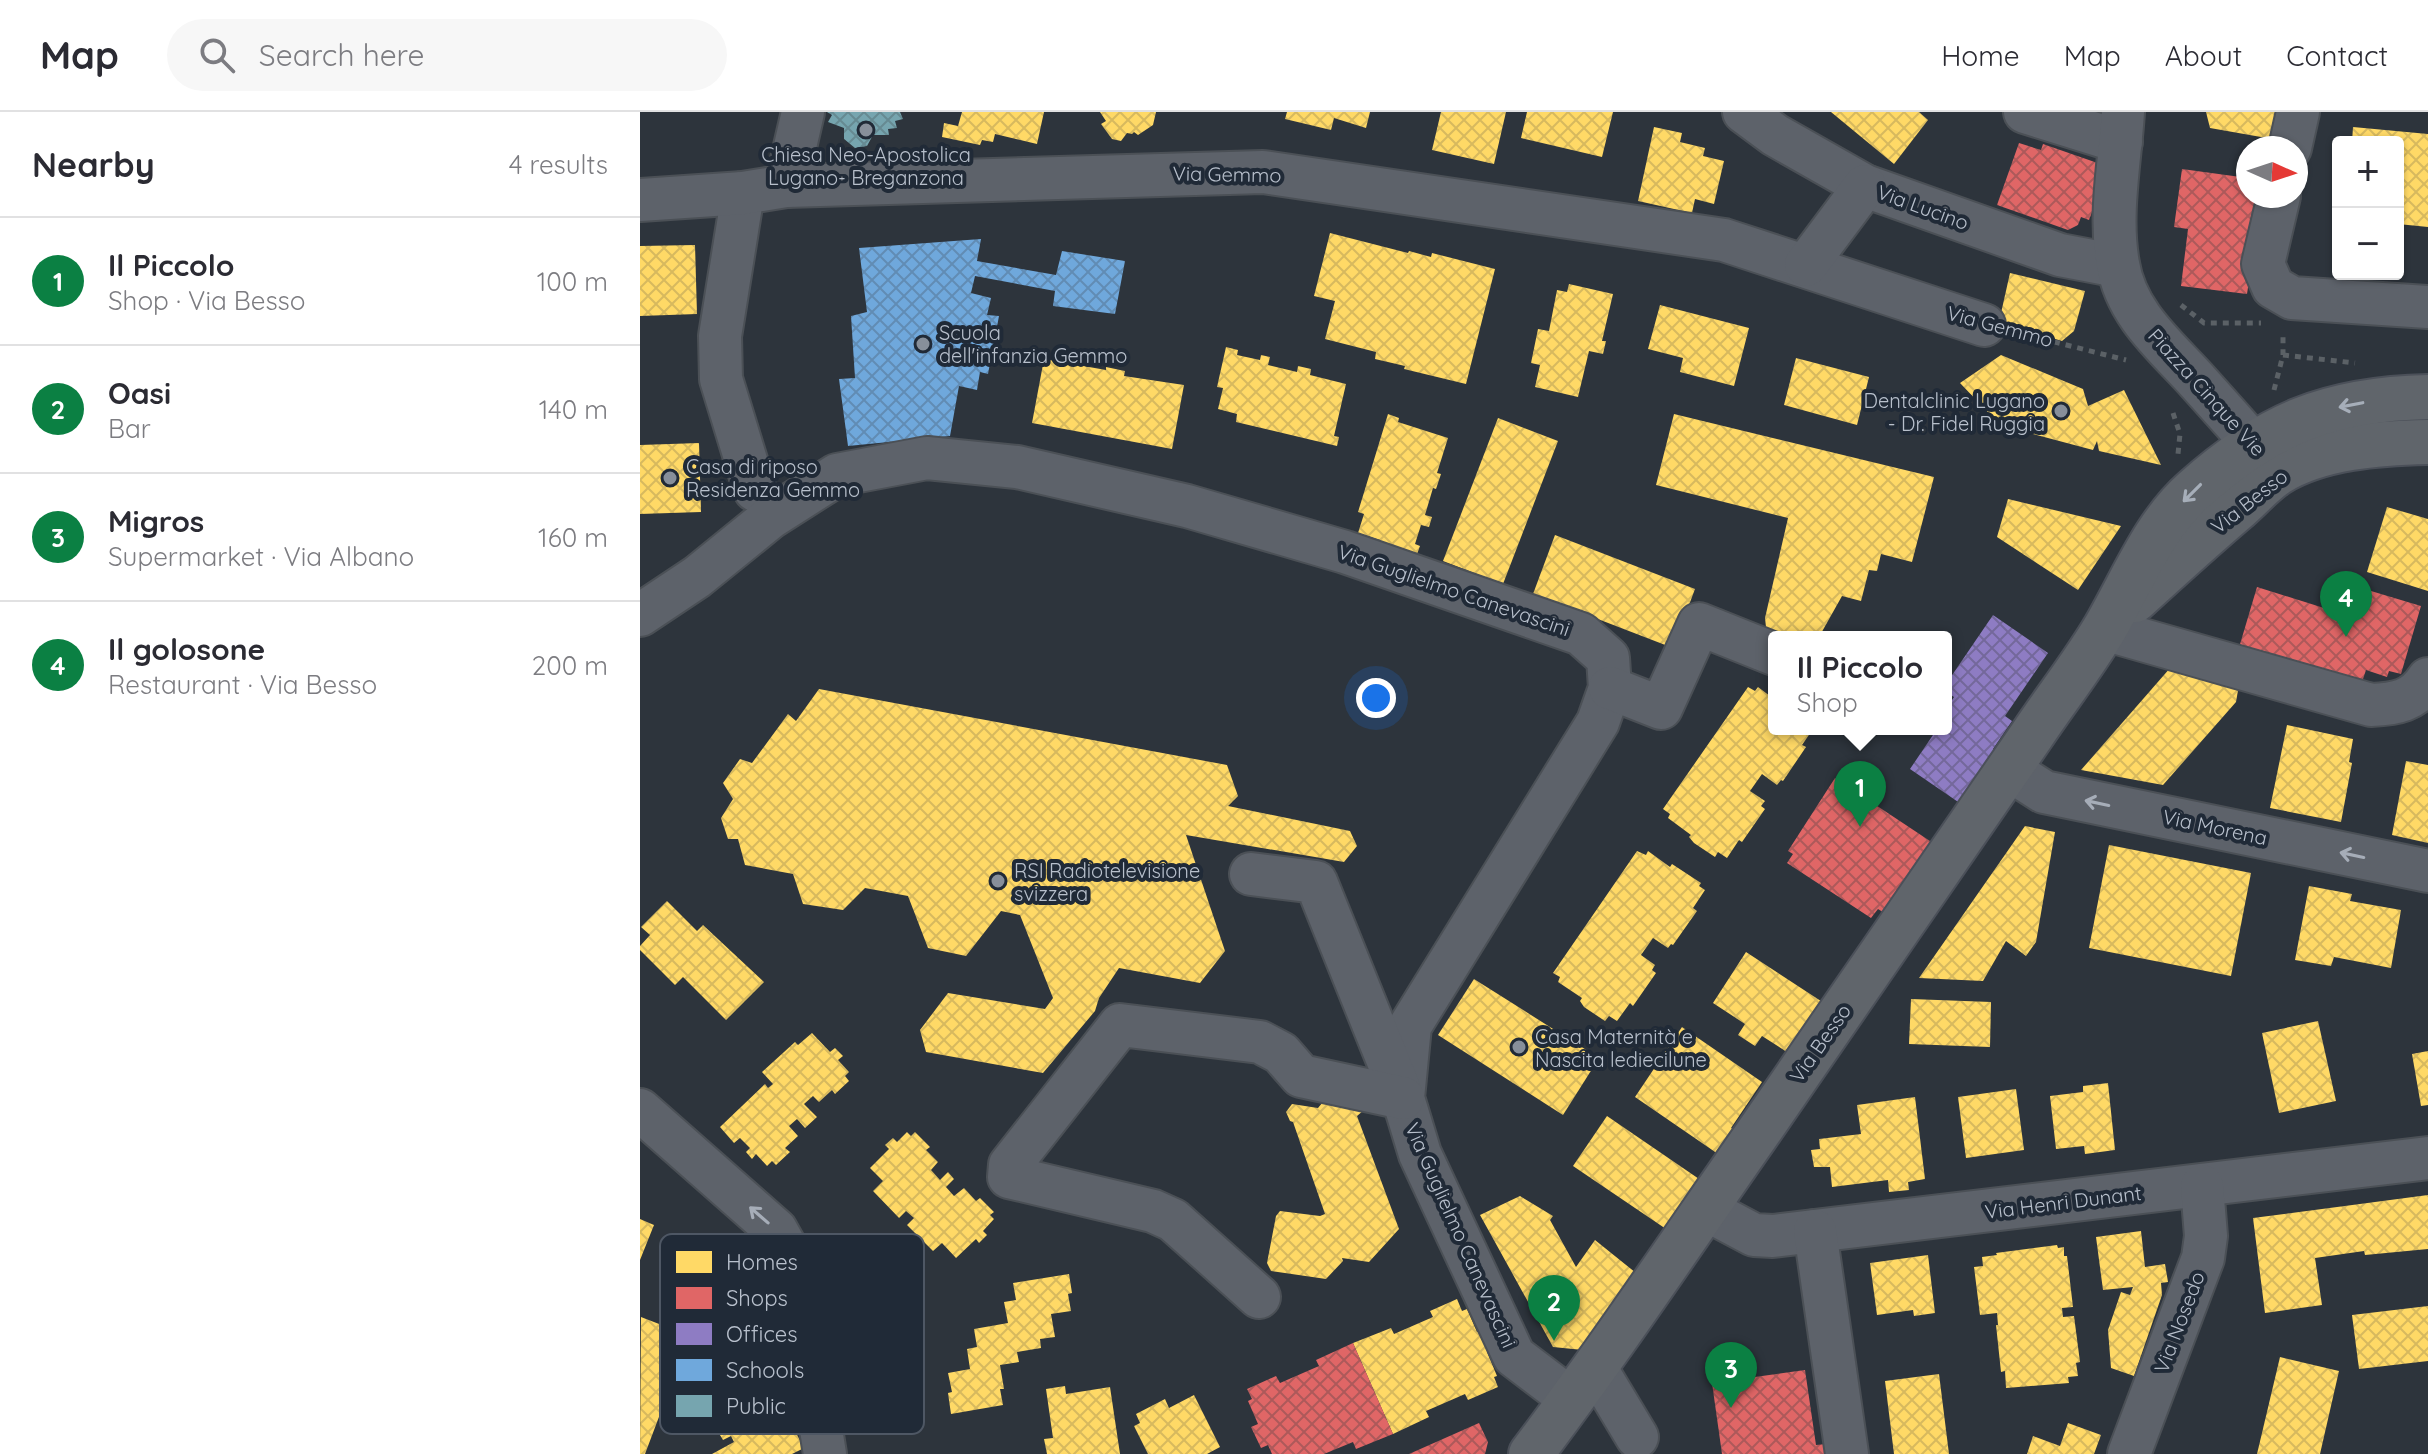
<!DOCTYPE html>
<html lang="en">
<head>
<meta charset="utf-8">
<style>
  body { margin:0; font-family:Quicksand,sans-serif; background:#f7f7f7; color:#2b2b33 }
  .controls { position:absolute; right:24px; top:24px; display:grid; overflow:hidden; border-radius:8px; box-shadow:0 2px 6px #0004 }
  .controls button { width:72px; height:72px; display:grid; place-items:center; padding:0; border:0; border-bottom:2px solid #e1e1e2; background:#fff; color:#2b2b33; font:40px sans-serif }
  .compass { position:absolute; left:1596px; top:24px; width:72px; height:72px; border-radius:50%; background:#fff; box-shadow:0 2px 6px #0004; rotate:93deg }
  .you { position:absolute; left:736px; top:586px; width:28px; height:28px; margin:-20px; border:6px solid #fff; border-radius:50%; background:#1a73e8; box-shadow:0 0 0 12px #1a73e833 }
  .badge { display:grid; place-items:center; width:52px; height:52px; border-radius:50%; background:#0b8043; color:#fff; font-size:26px; font-weight:700 }
  .pin { position:absolute; translate:-50% -66px; filter:drop-shadow(0 2px 4px #0008) }
  .pin::after { content:''; position:absolute; top:42px; width:28px; height:24px; background:inherit; clip-path:polygon(0 0,100% 0,50% 100%) }
  .popup { position:absolute; left:1128px; top:519px; width:184px; height:104px; box-sizing:border-box; display:grid; place-content:center; border-radius:8px; background:#fff; filter:drop-shadow(0 2px 6px #0005); font-size:26px; white-space:nowrap; color:#7c7c81 }
  .popup b { font-size:30px; color:#2b2b33 }
  .popup::after { content:''; position:absolute; left:50%; top:100%; margin-left:-16px; border:16px solid transparent; border-top-color:#fff }
  .list { margin:0; padding:0; list-style:none }
  h2 { display:flex; justify-content:space-between; align-items:center; height:104px; margin:0; padding:0 32px; font-size:34px }
  h2 small { font-size:26px; font-weight:400; color:#7c7c81 }
  .list li { display:grid; grid-template-columns:52px 1fr auto; gap:24px; align-items:center; box-sizing:border-box; height:128px; padding:0 32px; border-top:2px solid #e1e1e2 }
  .list b { display:block; font-size:30px; white-space:nowrap }
  .list p { margin:0; font-size:26px; white-space:nowrap; color:#7c7c81 }
  .list em { font-size:26px; font-style:normal; color:#7c7c81 }
  .icon { flex:none; width:44px; height:44px; fill:none; stroke:currentColor; stroke-width:2; stroke-linecap:round; stroke-linejoin:round }
  .map { position:relative; flex:none; width:1788px; height:1342px; overflow:hidden }
  header { display:flex; align-items:center; gap:48px; box-sizing:border-box; height:112px; padding:0 40px; background:#fff; border-bottom:2px solid #e1e1e2 }
  header strong { font-size:38px }
  nav { display:flex; gap:44px; margin-inline-start:auto; font-size:28px }
  .search { width:560px; height:72px; background:#f7f7f7; display:flex; align-items:center; gap:20px; box-sizing:border-box; padding:0 28px; border-radius:44px; color:#7c7c81; font-size:30px }
  main { display:flex }
  aside { flex:1; background:#fff }
  .map>svg:first-child { display:block }
  .homes { fill:url(#homes-cross-hatch) }
  .shops { fill:url(#shops-cross-hatch) }
  .offices { fill:url(#offices-cross-hatch) }
  .schools { fill:url(#schools-cross-hatch) }
  .public { fill:url(#public-cross-hatch) }
  .lines { fill:none; stroke-linecap:round; stroke-linejoin:round }
  .minor-casing { stroke:#4b5056; stroke-width:46 }
  .major-casing { stroke:#4b5059; stroke-width:48 }
  .path { stroke:#5b6166; stroke-width:5; stroke-dasharray:6 6; stroke-linecap:butt }
  .minor { stroke:#5d626a; stroke-width:42 }
  .major { stroke:#60656b; stroke-width:44 }
  .oneway { stroke:#a6aeb9 }
  .oneway2 { stroke:#a6adb8 }
  .poi-dot { fill:#878f9a; stroke:#202a37; stroke-width:3 }
  .labels { text-anchor:middle; dominant-baseline:central; stroke-width:8; stroke-linejoin:round; paint-order:stroke }
  .poi-label { font-size:20px; fill:#b8c0cc; stroke:#202a37; text-anchor:start }
  .street-label { font-size:20px; fill:#b8c0cc; stroke:#202a37 }
  .key { fill:#202a37; stroke:#4e5764; stroke-width:2 }
  .key-label { font-size:22px; fill:#b8c0cc }
</style>
</head>
<body>
<header>
<strong>Map</strong>
<div class="search"><svg class="icon" aria-label="search" viewBox="0 0 24 24"><circle cx="10" cy="10" r="6"/><path d="M15 15l6 6"/></svg>Search here</div>
<nav><a>Home</a><a>Map</a><a>About</a><a>Contact</a></nav>
</header>
<main>
<aside>
<h2>Nearby<small>4 results</small></h2>
<ul class="list">
<li><span class="badge">1</span><div><b>Il Piccolo</b><p>Shop · Via Besso</p></div><em>100 m</em></li>
<li><span class="badge">2</span><div><b>Oasi</b><p>Bar</p></div><em>140 m</em></li>
<li><span class="badge">3</span><div><b>Migros</b><p>Supermarket · Via Albano</p></div><em>160 m</em></li>
<li><span class="badge">4</span><div><b>Il golosone</b><p>Restaurant · Via Besso</p></div><em>200 m</em></li>
</ul>
</aside>
<div class="map">
<svg width="1788" height="1342" viewBox="0 0 1788 1342">
  <defs>
    <pattern id="homes-cross-hatch" width="8" height="8" patternUnits="userSpaceOnUse" patternTransform="scale(2)"><rect width="8" height="8" fill="#ffd966"/><path d="M0 0l8 8M0 8l8-8" fill="none" stroke="#d7b95e"/></pattern>
    <pattern id="shops-cross-hatch" width="8" height="8" patternUnits="userSpaceOnUse" patternTransform="scale(2)"><rect width="8" height="8" fill="#e06666"/><path d="M0 0l8 8M0 8l8-8" fill="none" stroke="#ad595a"/></pattern>
    <pattern id="offices-cross-hatch" width="8" height="8" patternUnits="userSpaceOnUse" patternTransform="scale(2)"><rect width="8" height="8" fill="#8e7cc3"/><path d="M0 0l8 8M0 8l8-8" fill="none" stroke="#74689b"/></pattern>
    <pattern id="schools-cross-hatch" width="8" height="8" patternUnits="userSpaceOnUse" patternTransform="scale(2)"><rect width="8" height="8" fill="#6fa8dc"/><path d="M0 0l8 8M0 8l8-8" fill="none" stroke="#618cb4"/></pattern>
    <pattern id="public-cross-hatch" width="8" height="8" patternUnits="userSpaceOnUse" patternTransform="scale(2)"><rect width="8" height="8" fill="#76a5af"/><path d="M0 0l8 8M0 8l8-8" fill="none" stroke="#668a92"/></pattern>
  </defs>
  <rect width="100%" height="100%" fill="#2d343c"/>
  <g class="homes">
    <polygon points="322,0 404,0 397,32 355,22 353,30 342,28 340,33 302,25 304,11 318,14"/>
    <polygon points="460,0 516,0 513,13 498,23 494,20 492,22 487,21 481,29 472,27 461,12 466,9"/>
    <polygon points="647,0 730,0 726,16 694,6 691,18 645,7"/>
    <polygon points="801,0 866,0 854,52 792,38"/>
    <polygon points="887,0 973,0 962,45 881,26"/>
    <polygon points="1191,0 1279,0 1288,8 1254,52"/>
    <polygon points="1566,0 1644,0 1638,28 1570,16"/>
    <polygon points="1014,15 1042,21 1040,30 1065,36 1063,44 1084,49 1074,92 1055,87 1052,101 998,89"/>
    <polygon points="1713,15 1788,22 1788,115 1758,112 1758,30 1712,30"/>
    <polygon points="690,121 768,141 769,139 791,145 792,141 855,157 826,272 764,257 765,254 735,247 736,240 685,227 695,189 674,184"/>
    <polygon points="55,133 57,202 0,204 0,134"/>
    <polygon points="1370,161 1445,179 1434,219 1422,229 1359,210"/>
    <polygon points="929,172 973,182 962,229 966,229 963,242 949,239 938,285 895,275 900,253 891,251 898,217 909,219 917,178 927,180"/>
    <polygon points="1020,193 1109,216 1094,274 1040,260 1043,246 1008,237"/>
    <polygon points="586,235 598,238 597,243 620,248 621,243 630,245 628,253 657,260 658,254 671,257 670,263 706,272 694,324 699,325 697,334 596,310 597,302 578,297 583,276 577,275"/>
    <polygon points="1361,243 1443,277 1448,294 1484,278 1521,353 1459,339 1457,329 1453,338 1389,321 1381,304 1361,314 1320,271"/>
    <polygon points="1156,246 1229,265 1217,313 1144,293"/>
    <polygon points="404,247 466,258 466,255 485,259 484,264 544,273 532,337 392,311"/>
    <polygon points="748,302 759,306 758,310 808,326 797,361 801,362 796,377 793,376 785,403 792,405 789,415 781,413 775,432 780,434 776,445 738,433 740,428 718,421 724,402 718,400"/>
    <polygon points="1034,302 1294,365 1272,450 1241,442 1237,459 1229,458 1221,489 1202,484 1179,525 1127,524 1125,506 1148,406 1016,373"/>
    <polygon points="858,306 918,329 863,472 803,449"/>
    <polygon points="59,331 61,400 0,402 0,333"/>
    <polygon points="1368,387 1481,414 1438,478 1357,425"/>
    <polygon points="1747,395 1788,407 1788,479 1727,460"/>
    <polygon points="915,423 1055,477 1033,536 893,482"/>
    <polygon points="1538,547 1600,567 1596,590 1523,673 1441,658"/>
    <polygon points="1108,575 1115,579 1118,575 1134,587 1134,617 1173,617 1162,633 1166,635 1143,669 1141,668 1137,673 1122,662 1110,679 1125,689 1121,694 1125,697 1102,730 1099,728 1087,746 1078,740 1075,745 1054,731 1049,725 1051,723 1028,706 1030,702 1023,697"/>
    <polygon points="179,577 587,653 598,684 588,694 710,719 717,734 704,750 546,723 585,839 560,871 479,856 459,886 455,899 403,961 286,940 280,918 308,881 405,897 413,886 380,803 361,799 326,844 288,836 268,784 225,776 203,798 163,792 153,762 105,753 98,727 88,727 81,706 93,687 83,671 100,647 112,651 148,602 156,609"/>
    <polygon points="1647,613 1713,627 1709,650 1712,651 1701,710 1630,696"/>
    <polygon points="1766,649 1788,653 1788,731 1752,723"/>
    <polygon points="1385,714 1415,720 1396,830 1386,844 1366,829 1343,869 1279,866"/>
    <polygon points="1469,733 1611,761 1591,864 1449,836"/>
    <polygon points="997,739 1006,743 1008,739 1030,755 1032,752 1061,771 1059,774 1065,778 1053,796 1057,799 1033,833 1031,832 1028,836 1013,826 1001,843 1015,853 1012,858 1016,861 993,894 990,891 977,909 969,904 965,909 944,895 940,889 942,886 918,870 920,865 913,861"/>
    <polygon points="1669,774 1712,782 1710,789 1761,798 1751,856 1694,845 1691,854 1655,848"/>
    <polygon points="27,789 57,819 63,813 124,870 86,908 43,865 35,873 0,838 0,834 10,823 1,815"/>
    <polygon points="1106,840 1187,893 1153,944 1122,924 1115,934 1098,923 1105,912 1073,891"/>
    <polygon points="834,867 959,946 923,1003 798,923"/>
    <polygon points="1271,887 1351,890 1350,935 1269,932"/>
    <polygon points="1678,909 1696,989 1639,1001 1622,921"/>
    <polygon points="1042,915 1122,970 1091,1016 1095,1018 1078,1042 995,985"/>
    <polygon points="172,921 190,940 195,936 203,944 198,948 209,960 205,964 209,969 195,982 192,978 179,990 173,984 164,992 177,1005 165,1016 157,1007 149,1014 158,1024 145,1036 150,1040 136,1053 132,1049 127,1054 116,1042 112,1047 106,1040 110,1036 100,1026 94,1031 80,1015 125,972 128,976 133,972 122,960 155,930 158,933"/>
    <polygon points="1788,939 1788,993 1781,994 1772,942"/>
    <polygon points="1468,971 1475,1038 1445,1042 1444,1034 1416,1037 1410,984 1443,980 1443,974"/>
    <polygon points="1376,977 1384,1038 1326,1046 1318,985"/>
    <polygon points="692,979 724,998 717,1004 759,1117 729,1150 702,1146 703,1149 686,1167 631,1159 627,1151 636,1104 640,1099 680,1104 685,1102 653,1010 650,1009 646,1000 652,992 678,996"/>
    <polygon points="1275,985 1285,1067 1268,1070 1269,1078 1249,1080 1248,1068 1192,1075 1190,1055 1174,1055 1171,1038 1180,1037 1179,1027 1221,1022 1217,993"/>
    <polygon points="967,1004 1062,1069 1029,1119 933,1054"/>
    <polygon points="267,1020 271,1024 275,1020 290,1035 286,1038 298,1050 291,1058 300,1068 308,1060 314,1067 306,1075 314,1084 324,1076 336,1089 340,1086 354,1100 350,1103 354,1107 343,1119 347,1123 339,1131 336,1127 316,1146 302,1131 293,1139 267,1113 274,1106 266,1099 259,1106 233,1079 243,1069 230,1056 249,1037 245,1033 253,1026 257,1030"/>
    <polygon points="1788,1083 1788,1137 1725,1143 1724,1139 1675,1146 1682,1193 1625,1201 1613,1106"/>
    <polygon points="880,1084 913,1104 910,1108 936,1155 955,1128 1001,1165 953,1239 913,1235 840,1103"/>
    <polygon points="0,1107 14,1113 0,1148"/>
    <polygon points="1501,1119 1505,1155 1525,1152 1528,1170 1521,1171 1522,1183 1494,1264 1471,1256 1468,1218 1481,1180 1490,1183 1493,1175 1463,1178 1456,1125"/>
    <polygon points="1417,1133 1418,1136 1424,1135 1424,1144 1427,1144 1433,1195 1422,1196 1423,1205 1434,1204 1440,1250 1436,1251 1438,1264 1428,1265 1429,1271 1366,1276 1365,1259 1361,1260 1356,1213 1358,1213 1357,1201 1340,1203 1334,1155 1343,1154 1342,1145 1357,1143 1356,1141"/>
    <polygon points="1288,1143 1295,1201 1274,1204 1273,1198 1237,1203 1230,1151"/>
    <polygon points="429,1162 432,1181 428,1182 431,1199 411,1202 415,1225 400,1227 401,1236 377,1240 379,1250 360,1253 364,1277 360,1277 363,1293 311,1302 308,1281 312,1280 308,1261 330,1257 327,1237 337,1235 334,1217 368,1211 364,1190 376,1188 373,1171"/>
    <polygon points="817,1187 822,1199 827,1197 837,1220 845,1217 853,1237 847,1240 857,1264 854,1265 858,1275 828,1288 825,1282 786,1299 789,1305 753,1322 713,1231 751,1216 754,1222 793,1205 790,1199"/>
    <polygon points="1788,1194 1788,1249 1719,1257 1712,1203"/>
    <polygon points="1,1205 45,1222 26,1271 31,1273 5,1342 0,1342"/>
    <polygon points="1640,1245 1699,1259 1680,1342 1617,1342"/>
    <polygon points="138,1257 155,1290 137,1300 139,1305 146,1302 164,1336 152,1342 72,1342 94,1330 91,1324 83,1328 63,1295"/>
    <polygon points="1299,1262 1309,1342 1254,1342 1245,1269"/>
    <polygon points="425,1274 426,1282 470,1275 480,1342 407,1342 404,1327 413,1326 406,1277"/>
    <polygon points="554,1283 580,1335 567,1342 508,1342 494,1314 500,1311 496,1302 525,1287 529,1296"/>
    <polygon points="1428,1311 1461,1323 1454,1342 1387,1342 1393,1324 1420,1334"/>
  </g>
  <g class="shops">
    <polygon points="1379,31 1401,38 1403,32 1469,55 1449,108 1441,105 1438,113 1428,118 1357,93"/>
    <polygon points="1542,57 1608,66 1608,84 1622,84 1607,182 1541,174 1548,117 1534,115"/>
    <polygon points="1711,473 1781,494 1761,562 1749,559 1747,565 1726,558 1720,576 1598,539 1617,475 1703,502"/>
    <polygon points="1195,666 1293,731 1246,802 1238,797 1231,806 1147,751 1153,742 1148,739"/>
    <polygon points="713,1231 753,1322 716,1337 713,1330 684,1342 632,1342 628,1333 621,1336 611,1315 618,1312 608,1289 612,1287 607,1277 636,1264 640,1271 679,1254 676,1248"/>
    <polygon points="1165,1258 1176,1333 1186,1332 1188,1342 1082,1342 1072,1271"/>
    <polygon points="839,1311 848,1330 845,1342 769,1342"/>
  </g>
  <polygon class="offices" points="1353,503 1408,541 1365,604 1372,609 1353,637 1360,641 1324,694 1270,657 1297,617 1306,617 1306,597 1314,585 1306,580 1306,572"/>
  <polygon class="schools" points="341,127 337,149 416,163 422,139 485,149 475,202 413,194 415,179 335,164 331,181 351,186 347,203 359,204 348,262 340,260 337,278 319,274 310,324 208,334 199,267 215,266 211,204 227,200 219,136"/>
  <polygon class="public" points="187,0 260,0 263,7 255,9 257,16 248,17 249,23 233,23 227,34 215,36 204,27 204,16 188,10 192,3"/>
  <g class="lines">
    <defs>
      <g id="minor">
        <polyline points="1104,0 1135,23 1225,74 1420,143 1478,154"/>
        <polyline points="1385,0 1481,30"/>
        <path d="M1483,0C1480,49 1469,103 1478,152C1486,203 1527,235 1559,271C1585,300 1611,329 1636,358"/>
        <polyline points="1650,36 1658,0"/>
        <polyline points="146,74 163,0"/>
        <polyline points="103,81 80,224 81,267 115,378"/>
        <polyline points="1639,84 1623,152 1633,175 1652,186 1788,195"/>
        <polyline points="0,88 103,81 146,74 623,60 1084,128 1344,213"/>
        <polyline points="1166,153 1225,74"/>
        <polyline points="0,503 57,465 131,405 197,363 287,346 377,355 547,394 705,440 941,522 968,546 970,576 958,610 770,914 763,986 780,1042 874,1244 932,1288"/>
        <path d="M1464,517L1731,593C1756,592 1774,589 1788,567"/>
        <polyline points="970,576 1021,596 1059,512 1134,542"/>
        <polyline points="1368,657 1404,680 1788,759"/>
        <polyline points="611,762 676,770 761,981"/>
        <polyline points="0,998 136,1118 154,1150 185,1342"/>
        <polyline points="1065,1097 1114,1123 1133,1124 1788,1046"/>
        <polyline points="1175,1119 1207,1342"/>
        <polyline points="619,1185 533,1108 513,1099 369,1065 370,1053 480,913 620,930 641,941 661,964 763,986"/>
        <polyline points="955,1255 997,1325"/>
        <polyline points="1489,1342 1563,1146 1566,1124 1562,1074"/>
      </g>
      <g id="major">
        <path d="M1495,488C1529,457 1562,427 1596,398C1610,386 1623,371 1638,361C1680,335 1740,331 1788,330"/>
        <path d="M891,1342C969,1239 1041,1131 1115,1025C1207,891 1300,757 1392,623C1416,587 1443,553 1465,516C1492,470 1514,413 1554,378C1628,312 1689,287 1788,285"/>
      </g>
    </defs>
    <use href="#minor" class="minor-casing"/>
    <use href="#major" class="major-casing"/>
    <g class="path">
      <polyline points="1541,193 1564,211 1621,211"/>
      <polyline points="1379,221 1486,248"/>
      <polyline points="1643,243 1715,251"/>
      <polyline points="1634,278 1643,243 1643,222"/>
      <polyline points="1533,301 1540,322 1538,342"/>
    </g>
    <use href="#minor" class="minor"/>
    <use href="#major" class="major"/>
  </g>
  <defs><path id="oneway-shaft" d="M-6 0H5M1.5-3L5.5 0L1.5 3" fill="none" stroke-width="1.6" stroke-linecap="round" stroke-linejoin="round" transform="scale(2)"/></defs>
  <g class="oneway">
    <use href="#oneway-shaft" transform="translate(1711 293) rotate(169)"/>
    <use href="#oneway-shaft" transform="translate(1552 381) rotate(135)"/>
  </g>
  <g class="oneway2">
    <use href="#oneway-shaft" transform="translate(1457 691) rotate(-168)"/>
    <use href="#oneway-shaft" transform="translate(1712 743) rotate(-168)"/>
    <use href="#oneway-shaft" transform="translate(119 1103) rotate(-139)"/>
  </g>
  <g class="poi-dot">
    <circle cx="226" cy="18" r="8"/>
    <circle cx="283" cy="232" r="8"/>
    <circle cx="1421" cy="299" r="8"/>
    <circle cx="30" cy="366" r="8"/>
    <circle cx="358" cy="769" r="8"/>
    <circle cx="879" cy="935" r="8"/>
  </g>
  <g class="labels">
    <g class="poi-label">
      <text x="226" y="42" text-anchor="middle">Chiesa Neo-Apostolica<tspan x="226" dy="23">Lugano- Breganzona</tspan></text>
      <text x="299" y="220">Scuola<tspan x="299" dy="23">dell'infanzia Gemmo</tspan></text>
      <text x="1405" y="288" text-anchor="end">Dentalclinic Lugano<tspan x="1405" dy="23">- Dr. Fidel Ruggia</tspan></text>
      <text x="46" y="354">Casa di riposo<tspan x="46" dy="23">Residenza Gemmo</tspan></text>
      <text x="374" y="758">RSI Radiotelevisione<tspan x="374" dy="23">svizzera</tspan></text>
      <text x="895" y="924">Casa Maternità e<tspan x="895" dy="23">Nascita lediecilune</tspan></text>
    </g>
    <g class="street-label">
      <text transform="translate(587 62) rotate(1)">Via Gemmo</text>
      <text transform="translate(1283 95) rotate(20)">Via Lucino</text>
      <text transform="translate(1360 214) rotate(15)">Via Gemmo</text>
      <text transform="translate(1567 280) rotate(48)">Piazza Cinque Vie</text>
      <text transform="translate(1609 389) rotate(-38)">Via Besso</text>
      <text transform="translate(814 478) rotate(19)">Via Guglielmo Canevascini</text>
      <text transform="translate(1575 715) rotate(12)">Via Morena</text>
      <text transform="translate(1180 931) rotate(-55)">Via Besso</text>
      <text transform="translate(1423 1090) rotate(-7)">Via Henri Dunant</text>
      <text transform="translate(821 1123) rotate(66)">Via Guglielmo Canevascini</text>
      <text transform="translate(1539 1210) rotate(-69)">Via Nosedo</text>
    </g>
  </g>
  <rect x="20" y="1122" width="264" height="200" rx="12" class="key"/>
  <rect x="36" y="1139" width="36" height="22" fill="#ffd966"/>
  <rect x="36" y="1175" width="36" height="22" fill="#e06666"/>
  <rect x="36" y="1211" width="36" height="22" fill="#8e7cc3"/>
  <rect x="36" y="1247" width="36" height="22" fill="#6fa8dc"/>
  <rect x="36" y="1283" width="36" height="22" fill="#76a5af"/>
  <g class="key-label">
    <text x="86" y="1158">Homes</text>
    <text x="86" y="1194">Shops</text>
    <text x="86" y="1230">Offices</text>
    <text x="86" y="1266">Schools</text>
    <text x="86" y="1302">Public</text>
  </g>
</svg>
<div class="controls">
<button>+</button>
<button>−</button>
</div>
<svg class="compass" viewBox="-18 -18 36 36"><path d="M0-13l5 13h-10z" fill="#e53935"/><path d="M0 13l5-13h-10z" fill="#7c7c81"/></svg>
<div class="you"></div>
<div class="pin badge" style="left:1220px;top:715px">1</div>
<div class="popup"><b>Il Piccolo</b>Shop</div>
<div class="pin badge" style="left:914px;top:1229px">2</div>
<div class="pin badge" style="left:1091px;top:1296px">3</div>
<div class="pin badge" style="left:1706px;top:525px">4</div>
</div>
</main>
</body>
</html>
